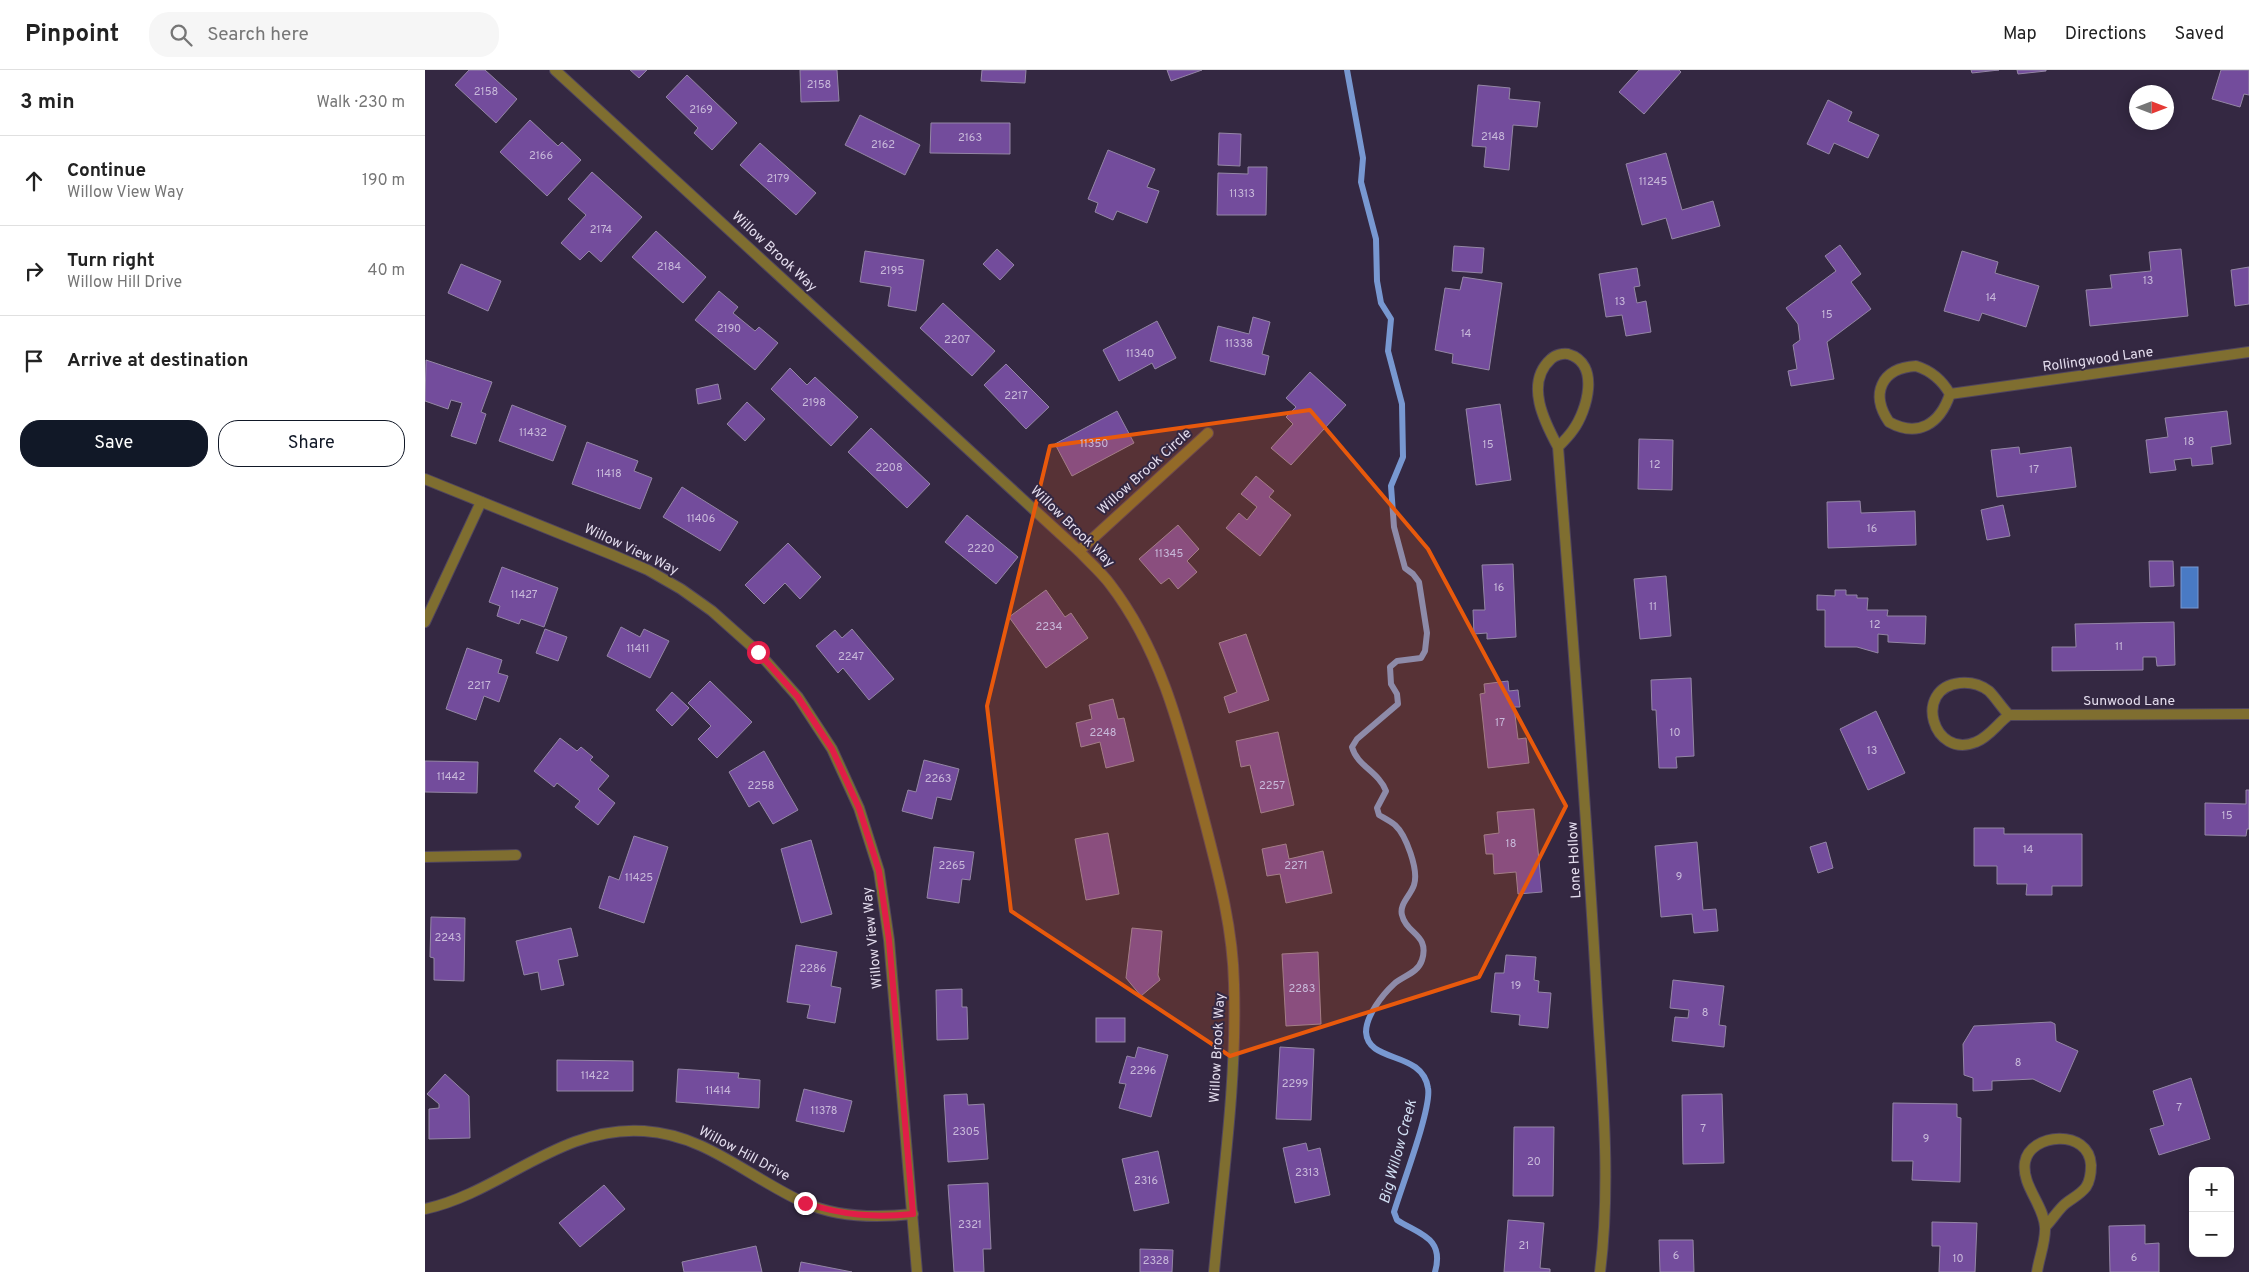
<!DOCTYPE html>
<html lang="en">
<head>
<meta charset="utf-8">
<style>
  body { margin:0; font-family:Overpass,sans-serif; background:#f6f6f6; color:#222 }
  .controls { position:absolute; right:15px; bottom:15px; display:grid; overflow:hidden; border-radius:10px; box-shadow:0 2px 12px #0003 }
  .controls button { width:45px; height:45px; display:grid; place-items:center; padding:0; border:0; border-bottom:1px solid #e0e0e0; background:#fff; color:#222; font:25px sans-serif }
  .compass { position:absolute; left:1704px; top:15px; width:45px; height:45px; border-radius:50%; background:#fff; box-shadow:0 2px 12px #0003; rotate:90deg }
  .stop { position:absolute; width:15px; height:15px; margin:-11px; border:4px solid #e11d48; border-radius:50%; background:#fff }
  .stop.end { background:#e11d48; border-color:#fff; box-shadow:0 1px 5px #0008 }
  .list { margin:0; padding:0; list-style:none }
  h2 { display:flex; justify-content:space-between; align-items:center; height:65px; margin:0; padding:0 20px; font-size:21px }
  h2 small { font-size:16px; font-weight:400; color:#767676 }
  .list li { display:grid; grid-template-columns:32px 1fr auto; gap:15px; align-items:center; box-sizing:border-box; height:90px; padding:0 20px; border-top:1px solid #e0e0e0 }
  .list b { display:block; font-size:19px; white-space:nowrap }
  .list p { margin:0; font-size:16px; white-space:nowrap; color:#767676 }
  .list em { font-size:16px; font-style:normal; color:#767676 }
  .actions { display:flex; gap:10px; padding:15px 20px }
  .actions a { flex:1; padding:11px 0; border:1px solid #111827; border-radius:20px; text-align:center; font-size:18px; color:#111827 }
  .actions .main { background:#111827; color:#fff }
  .icon { flex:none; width:28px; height:28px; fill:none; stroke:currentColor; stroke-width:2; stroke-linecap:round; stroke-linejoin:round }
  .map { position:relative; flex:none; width:1824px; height:1202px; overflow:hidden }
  header { display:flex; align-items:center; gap:30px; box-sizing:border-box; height:70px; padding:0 25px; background:#fff; border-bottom:1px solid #e0e0e0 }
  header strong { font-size:24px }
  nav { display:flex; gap:28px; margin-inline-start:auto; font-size:18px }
  .search { width:350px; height:45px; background:#f6f6f6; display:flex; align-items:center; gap:12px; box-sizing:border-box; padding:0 18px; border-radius:20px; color:#767676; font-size:19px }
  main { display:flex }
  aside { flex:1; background:#fff }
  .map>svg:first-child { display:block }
  .water { fill:#497ac4; stroke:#7898d1 }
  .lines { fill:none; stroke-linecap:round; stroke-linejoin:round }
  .stream { stroke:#7898d1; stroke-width:6 }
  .building { fill:#734c9c; stroke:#9486a5 }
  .street-casing { stroke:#50455e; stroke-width:12 }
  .street { stroke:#7f6e30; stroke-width:10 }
  .route { stroke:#e11d48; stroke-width:6 }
  .marked { fill:#e8590c; fill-opacity:0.2; stroke:#e8590c; stroke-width:4; stroke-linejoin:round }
  .labels { text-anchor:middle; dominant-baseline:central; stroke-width:4; stroke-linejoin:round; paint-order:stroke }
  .number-label { font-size:11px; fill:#c8b9da }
  .street-label { font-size:14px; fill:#e4ddee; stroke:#342842 }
  .water-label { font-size:15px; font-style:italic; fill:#d1def2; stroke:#342842 }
</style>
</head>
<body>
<header>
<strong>Pinpoint</strong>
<div class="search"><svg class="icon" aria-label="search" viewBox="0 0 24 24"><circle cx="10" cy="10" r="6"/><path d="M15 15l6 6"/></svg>Search here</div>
<nav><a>Map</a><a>Directions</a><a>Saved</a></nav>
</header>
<main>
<aside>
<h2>3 min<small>Walk · 230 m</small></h2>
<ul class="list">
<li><svg class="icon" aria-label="ahead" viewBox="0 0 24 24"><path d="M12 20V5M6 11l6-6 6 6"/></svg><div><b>Continue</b><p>Willow View Way</p></div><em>190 m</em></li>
<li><svg class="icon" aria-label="right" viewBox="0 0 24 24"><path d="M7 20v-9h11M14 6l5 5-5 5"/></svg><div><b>Turn right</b><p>Willow Hill Drive</p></div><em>40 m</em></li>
<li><svg class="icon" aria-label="arrive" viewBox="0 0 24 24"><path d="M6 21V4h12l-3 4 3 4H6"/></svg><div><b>Arrive at destination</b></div></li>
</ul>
<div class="actions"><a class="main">Save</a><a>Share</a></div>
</aside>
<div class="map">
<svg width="1824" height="1202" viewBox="0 0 1824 1202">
  <rect width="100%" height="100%" fill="#342842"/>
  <rect class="water" x="1756" y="497" width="17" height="41"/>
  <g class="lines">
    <path class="stream" d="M922,0L938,88L936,112L951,169L952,211L956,233L966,249L963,281L977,334L978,387L966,416L969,457L980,498L988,504L994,512L1002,563L1000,581L996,588L972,591L965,597L966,614L972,624L973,634L932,669L927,677C932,696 954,702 961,721L952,738L954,745C959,748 965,751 970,755C981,765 994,800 989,815C986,825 974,834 977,845C981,864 1005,864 997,890C993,903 978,906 969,914C957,925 941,946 941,962C943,994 997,980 1003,1018C1007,1038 976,1118 969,1142L972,1150C993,1164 1020,1167 1010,1202"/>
  </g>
  <g class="building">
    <polygon points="44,0 60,0 92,29 71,53 30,15"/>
    <polygon points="205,0 222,0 214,8"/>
    <polygon points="375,0 412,0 414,31 376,32"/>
    <polygon points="557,0 601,0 600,13 556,11"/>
    <polygon points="742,0 777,0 746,11"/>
    <polygon points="1214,0 1254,0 1256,2 1219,44 1194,22"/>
    <polygon points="1546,0 1574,0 1547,3"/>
    <polygon points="1592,0 1621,0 1621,1 1593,4"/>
    <polygon points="1796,0 1824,0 1824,25 1819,24 1815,37 1787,29"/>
    <polygon points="262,5 312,53 287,80 269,63 273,58 241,27"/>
    <polygon points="1053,15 1085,18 1084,29 1115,32 1112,57 1088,55 1084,100 1059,97 1061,77 1047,76"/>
    <polygon points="1403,30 1427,42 1423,51 1454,65 1443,88 1409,73 1404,84 1382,74"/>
    <polygon points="435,45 495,75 480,105 420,75"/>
    <polygon points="105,50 133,76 137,72 156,90 122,126 75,82"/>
    <polygon points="506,53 585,53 585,84 505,83"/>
    <polygon points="794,63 816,64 815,96 793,95"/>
    <polygon points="335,73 391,123 371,145 315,95"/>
    <polygon points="683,80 730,99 722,117 734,121 722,153 692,141 688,150 670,142 673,133 663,129"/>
    <polygon points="1241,83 1257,140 1288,131 1295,156 1247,169 1241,148 1217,155 1201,94"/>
    <polygon points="823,97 842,97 841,145 792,145 793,103 823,104"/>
    <polygon points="167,102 217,147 176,192 164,181 155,190 136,173 161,145 143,129"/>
    <polygon points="231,161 281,207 258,233 207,187"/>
    <polygon points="1415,175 1436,204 1426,212 1446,239 1402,272 1409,309 1366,316 1363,301 1372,299 1368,275 1375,270 1373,254 1361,238 1411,201 1400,186"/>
    <polygon points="1029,176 1059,178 1057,203 1027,201"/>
    <polygon points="572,179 589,195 575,210 558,194"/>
    <polygon points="1756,179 1763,246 1665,256 1661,220 1687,218 1685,205 1726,201 1724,182"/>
    <polygon points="440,181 499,190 491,241 463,236 466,217 435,212"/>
    <polygon points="1537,181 1573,192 1570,203 1614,216 1601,257 1557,243 1554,251 1519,241"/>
    <polygon points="36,194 76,211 63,241 23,223"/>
    <polygon points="1824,197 1824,234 1810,236 1806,200"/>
    <polygon points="1212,198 1215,216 1209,217 1212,233 1221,231 1226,262 1201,266 1197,245 1181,247 1174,204"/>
    <polygon points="1038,207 1077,213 1064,300 1027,293 1028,284 1010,280 1020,218 1035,220"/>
    <polygon points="294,221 313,237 308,243 330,261 334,257 353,273 330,300 270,250"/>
    <polygon points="518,233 570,281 547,306 495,258"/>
    <polygon points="828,247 845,252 837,284 844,286 840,305 785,291 793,256 824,264"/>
    <polygon points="732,251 751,288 730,299 727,293 694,311 678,280"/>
    <polygon points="1,290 67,312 56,342 61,344 51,374 26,366 37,333 26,330 23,339 0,331"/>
    <polygon points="581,294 624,337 601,359 559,315"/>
    <polygon points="365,298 382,315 390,307 433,347 406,376 346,319"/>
    <polygon points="885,302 921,335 866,395 846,378 868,354 861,347 871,337 861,328"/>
    <polygon points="293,314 296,329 273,334 271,319"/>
    <polygon points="322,332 340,349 320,371 302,354"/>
    <polygon points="1075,334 1086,410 1051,415 1041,339"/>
    <polygon points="87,335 141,356 128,391 74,371"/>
    <polygon points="692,341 709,373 647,406 630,374"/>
    <polygon points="1802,341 1806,374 1786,377 1788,394 1767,396 1766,388 1749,390 1751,400 1725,403 1721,370 1743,367 1740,348"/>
    <polygon points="446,358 505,414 482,438 423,382"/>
    <polygon points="1214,369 1248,370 1247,420 1213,419"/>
    <polygon points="162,372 213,391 209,401 227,408 215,439 147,414"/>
    <polygon points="1594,377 1595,384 1646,377 1651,417 1572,427 1566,380"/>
    <polygon points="831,406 849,421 844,427 866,445 835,486 801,458 814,443 822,450 832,437 816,424"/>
    <polygon points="257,417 313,452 295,481 238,447"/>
    <polygon points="1435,431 1436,443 1490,441 1491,475 1403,478 1402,432"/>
    <polygon points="1578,435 1585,466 1562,470 1556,440"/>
    <polygon points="542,445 593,487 571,514 520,472"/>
    <polygon points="753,455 774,479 762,491 772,502 753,519 744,508 736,514 714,489"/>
    <polygon points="363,473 396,507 375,529 360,513 339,534 320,515"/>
    <polygon points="1724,491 1748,491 1749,516 1725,517"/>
    <polygon points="1088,494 1091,567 1062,569 1062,563 1049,564 1048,540 1060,540 1057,495"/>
    <polygon points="77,497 133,518 119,557 96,549 94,554 72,546 75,536 64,532"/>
    <polygon points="1241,506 1246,566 1215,569 1209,509"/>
    <polygon points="621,520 640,547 646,543 663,568 621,598 584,547"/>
    <polygon points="1410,520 1421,520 1421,525 1432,525 1432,528 1443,528 1442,540 1463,540 1462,546 1501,546 1500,574 1463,572 1463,565 1453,564 1453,583 1432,577 1400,577 1400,540 1392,540 1392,525 1410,526"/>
    <polygon points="1749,552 1750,595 1732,596 1731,587 1718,587 1718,600 1627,601 1627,577 1651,577 1650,554"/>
    <polygon points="196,557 215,567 219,559 244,571 225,608 182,586"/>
    <polygon points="120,559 142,567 133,591 111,583"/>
    <polygon points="427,559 469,609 444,630 418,598 413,603 391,576 410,560 417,568"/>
    <polygon points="821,564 844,630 804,643 799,627 812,622 794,573"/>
    <polygon points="42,578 77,590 73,603 83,606 74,632 59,626 51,650 21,639"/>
    <polygon points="1266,608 1269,686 1251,687 1252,698 1234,698 1231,640 1227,640 1226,610"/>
    <polygon points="285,611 327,652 292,688 273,669 286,656 263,633"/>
    <polygon points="1083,611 1084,621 1093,620 1095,637 1089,637 1093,669 1101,668 1104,693 1063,698 1055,624 1060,623 1059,614"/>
    <polygon points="247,622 264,638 247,656 231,640"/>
    <polygon points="688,629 693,649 699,648 709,691 681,698 675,672 656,677 651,653 667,649 664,635"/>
    <polygon points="1451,641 1480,703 1443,720 1415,659"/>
    <polygon points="853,662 869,735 836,743 825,695 816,697 811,671"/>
    <polygon points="135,668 152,681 156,677 168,687 165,690 184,706 173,719 190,733 173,755 150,737 155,731 132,713 129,717 109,701"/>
    <polygon points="339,681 373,740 348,754 334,731 324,737 304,702"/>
    <polygon points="499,690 534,699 526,730 512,727 507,749 477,741 483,720 491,722"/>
    <polygon points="0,691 53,692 52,723 0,722"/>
    <polygon points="1821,720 1824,720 1824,759 1822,759 1821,766 1780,765 1780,733 1821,734"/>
    <polygon points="1109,739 1117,822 1093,824 1091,802 1069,804 1068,784 1061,784 1059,765 1074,763 1072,742"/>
    <polygon points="1549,758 1579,758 1579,764 1657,764 1657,816 1627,816 1627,825 1601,825 1602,814 1572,814 1572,796 1549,796"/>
    <polygon points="683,763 694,824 661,830 650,769"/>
    <polygon points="209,766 243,777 219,853 174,838 184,806 194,810"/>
    <polygon points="386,770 407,844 376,853 356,779"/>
    <polygon points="1272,772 1278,840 1291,839 1293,861 1269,863 1267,844 1236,847 1230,776"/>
    <polygon points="1401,772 1408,798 1393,803 1385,777"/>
    <polygon points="861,774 864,789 898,781 907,823 861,833 855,804 842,806 837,779"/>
    <polygon points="509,777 549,782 545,810 537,809 534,833 502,828"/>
    <polygon points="6,847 40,848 39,911 9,910 9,888 5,887"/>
    <polygon points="146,858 153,886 133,890 139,915 116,920 113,902 99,905 91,871"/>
    <polygon points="707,858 737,861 733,905 735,910 716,926 701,908"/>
    <polygon points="371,875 412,882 406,916 416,918 410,953 382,948 385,935 362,932"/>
    <polygon points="893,882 896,954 861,956 857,884"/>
    <polygon points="1081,885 1111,887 1109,910 1114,911 1113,922 1126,923 1123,958 1094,955 1095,945 1066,942 1070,903 1079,903"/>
    <polygon points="1248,910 1299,916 1294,955 1301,956 1299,977 1247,971 1250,947 1263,948 1264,940 1245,938"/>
    <polygon points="537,919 537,937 542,937 543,969 512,970 511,920"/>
    <rect x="671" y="948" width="29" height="24"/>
    <polygon points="1626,952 1630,954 1631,971 1653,981 1635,1022 1608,1009 1567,1011 1567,1020 1548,1021 1548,1008 1539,1005 1538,974 1549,956"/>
    <polygon points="713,977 743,985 726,1047 694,1038 701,1014 694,1013 702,986 710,988"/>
    <polygon points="855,977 889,979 886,1050 851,1049"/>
    <polygon points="132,990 208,991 208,1021 132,1021"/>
    <polygon points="253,999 314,1003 313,1008 335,1010 334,1038 251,1032"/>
    <polygon points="20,1004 44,1026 45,1068 4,1069 4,1039 14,1038 14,1034 2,1024"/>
    <polygon points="1766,1008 1785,1069 1734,1085 1725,1059 1739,1055 1728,1021"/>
    <polygon points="379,1019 427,1031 419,1062 371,1051"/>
    <polygon points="542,1024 543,1035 559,1034 563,1089 523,1092 519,1025"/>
    <polygon points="1297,1024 1299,1093 1258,1094 1257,1025"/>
    <polygon points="1468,1033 1532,1034 1532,1047 1536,1048 1535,1112 1487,1110 1488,1091 1467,1091"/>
    <polygon points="1089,1057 1129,1057 1128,1126 1088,1126"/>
    <polygon points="881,1073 883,1081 895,1078 905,1125 870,1133 858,1078"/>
    <polygon points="733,1081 744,1133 709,1141 697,1089"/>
    <polygon points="563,1113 566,1179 558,1179 559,1202 529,1202 523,1115"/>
    <polygon points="179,1115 200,1139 155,1177 134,1153"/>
    <polygon points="1083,1150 1119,1153 1115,1198 1125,1199 1125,1202 1079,1202"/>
    <polygon points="1507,1152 1552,1153 1550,1202 1514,1202 1515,1176 1507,1176"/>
    <polygon points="1720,1155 1720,1174 1734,1173 1734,1202 1685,1202 1684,1156"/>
    <polygon points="1234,1170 1268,1170 1269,1202 1235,1202"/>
    <polygon points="331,1176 337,1202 259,1202 257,1192"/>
    <polygon points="715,1179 748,1180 747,1202 715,1202"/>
    <polygon points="376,1192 427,1202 374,1202"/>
  </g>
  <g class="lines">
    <defs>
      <g id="street">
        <path d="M130,0L654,481C664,492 676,502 685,514C738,583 757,667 779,749C793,803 808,858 809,914C812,1010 798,1106 789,1202"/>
        <path d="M1491,296C1507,301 1517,310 1525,324C1515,354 1493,368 1464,352C1445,324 1456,298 1491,296Z"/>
        <polyline points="1525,324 1824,282"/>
        <path d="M1133,377C1138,372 1144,366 1148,360C1162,341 1176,293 1143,284C1138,283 1130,285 1126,289C1099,313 1120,353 1133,377C1147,555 1161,733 1171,912C1176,1008 1187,1106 1175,1202"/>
        <polyline points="0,409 188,485 223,500 256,519 287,541 333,582 373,627 407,679 434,738 454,801 464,870 492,1202"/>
        <polyline points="654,481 783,363"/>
        <polyline points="0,552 56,432"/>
        <path d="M1584,645C1577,638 1571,628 1564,621C1556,615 1545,612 1535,613C1487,618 1508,690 1551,672C1564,667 1573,653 1584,645L1824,644"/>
        <polyline points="0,787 91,785"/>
        <path d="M0,1139C77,1122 135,1055 219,1061C282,1065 324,1108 380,1133C414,1148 452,1148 488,1144"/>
        <path d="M1612,1202C1614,1188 1621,1171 1620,1157C1619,1135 1596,1115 1600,1092C1605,1063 1664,1058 1666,1095C1666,1103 1665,1111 1661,1117C1655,1125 1647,1128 1640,1134C1633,1140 1627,1150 1620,1157"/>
      </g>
    </defs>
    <use href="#street" class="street-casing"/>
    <use href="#street" class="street"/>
  </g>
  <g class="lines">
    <path class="route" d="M333,582L373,627L407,679L434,738L454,801L464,870L488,1144C449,1148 417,1145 380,1133"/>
  </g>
  <path class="marked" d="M885,340L1003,479L1141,736L1054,907L805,986L586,841L562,636L625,376Z"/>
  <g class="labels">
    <g class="number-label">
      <text x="394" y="15">2158</text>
      <text x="61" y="22">2158</text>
      <text x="276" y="40">2169</text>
      <text x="1068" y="67">2148</text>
      <text x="545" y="68">2163</text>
      <text x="458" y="75">2162</text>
      <text x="116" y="86">2166</text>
      <text x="353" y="109">2179</text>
      <text x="1228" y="112">11245</text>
      <text x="817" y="124">11313</text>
      <text x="176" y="160">2174</text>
      <text x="244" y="197">2184</text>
      <text x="467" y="201">2195</text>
      <text x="1723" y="211">13</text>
      <text x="1566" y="228">14</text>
      <text x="1195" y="232">13</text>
      <text x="1402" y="245">15</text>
      <text x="304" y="259">2190</text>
      <text x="1041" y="264">14</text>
      <text x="532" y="270">2207</text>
      <text x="814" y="274">11338</text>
      <text x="715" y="284">11340</text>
      <text x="591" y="326">2217</text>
      <text x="389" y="333">2198</text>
      <text x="108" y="363">11432</text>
      <text x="1764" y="372">18</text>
      <text x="669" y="374">11350</text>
      <text x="1063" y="375">15</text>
      <text x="1230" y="395">12</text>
      <text x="464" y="398">2208</text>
      <text x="1609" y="400">17</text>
      <text x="184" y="404">11418</text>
      <text x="276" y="449">11406</text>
      <text x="1447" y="459">16</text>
      <text x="556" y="479">2220</text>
      <text x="744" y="484">11345</text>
      <text x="1074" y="518">16</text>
      <text x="99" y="525">11427</text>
      <text x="1228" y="537">11</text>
      <text x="1450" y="555">12</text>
      <text x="624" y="557">2234</text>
      <text x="1694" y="577">11</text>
      <text x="213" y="579">11411</text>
      <text x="426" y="587">2247</text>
      <text x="54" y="616">2217</text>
      <text x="1075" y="653">17</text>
      <text x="678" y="663">2248</text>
      <text x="1250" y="663">10</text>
      <text x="1447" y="681">13</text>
      <text x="26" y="707">11442</text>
      <text x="513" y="709">2263</text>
      <text x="336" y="716">2258</text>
      <text x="847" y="716">2257</text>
      <text x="1802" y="746">15</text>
      <text x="1086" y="774">18</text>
      <text x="1603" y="780">14</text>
      <text x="527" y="796">2265</text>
      <text x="871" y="796">2271</text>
      <text x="1254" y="807">9</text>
      <text x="214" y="808">11425</text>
      <text x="23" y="868">2243</text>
      <text x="388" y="899">2286</text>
      <text x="1091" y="916">19</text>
      <text x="877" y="919">2283</text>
      <text x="1280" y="943">8</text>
      <text x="1593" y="993">8</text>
      <text x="718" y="1001">2296</text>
      <text x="170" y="1006">11422</text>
      <text x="870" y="1014">2299</text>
      <text x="293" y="1021">11414</text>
      <text x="1754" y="1038">7</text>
      <text x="399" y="1041">11378</text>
      <text x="1278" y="1059">7</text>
      <text x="541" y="1062">2305</text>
      <text x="1501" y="1069">9</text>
      <text x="1109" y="1092">20</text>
      <text x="882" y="1103">2313</text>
      <text x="721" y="1111">2316</text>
      <text x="545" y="1155">2321</text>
      <text x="1099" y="1176">21</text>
      <text x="1251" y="1186">6</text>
      <text x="1709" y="1188">6</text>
      <text x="1533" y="1189">10</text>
      <text x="731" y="1191">2328</text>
    </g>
    <g class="street-label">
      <text transform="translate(349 182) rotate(43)">Willow Brook Way</text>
      <text transform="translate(1673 290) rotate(-8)">Rollingwood Lane</text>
      <text transform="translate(720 402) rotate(-42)">Willow Brook Circle</text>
      <text transform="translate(647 457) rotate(44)">Willow Brook Way</text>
      <text transform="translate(206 480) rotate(25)">Willow View Way</text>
      <text x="1704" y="631">Sunwood Lane</text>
      <text transform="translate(1150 790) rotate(-93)">Lone Hollow</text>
      <text transform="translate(448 868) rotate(-96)">Willow View Way</text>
      <text transform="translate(793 978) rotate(-87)">Willow Brook Way</text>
      <text transform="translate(319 1084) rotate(28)">Willow Hill Drive</text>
    </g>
    <g class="water-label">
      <text transform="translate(974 1082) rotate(-75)">Big Willow Creek</text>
    </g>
  </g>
</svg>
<div class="controls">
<button>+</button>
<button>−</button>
</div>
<svg class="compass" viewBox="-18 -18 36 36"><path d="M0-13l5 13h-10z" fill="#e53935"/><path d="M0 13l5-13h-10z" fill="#767676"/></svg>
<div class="stop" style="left:333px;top:582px"></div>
<div class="stop end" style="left:380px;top:1133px"></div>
</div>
</main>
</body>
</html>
